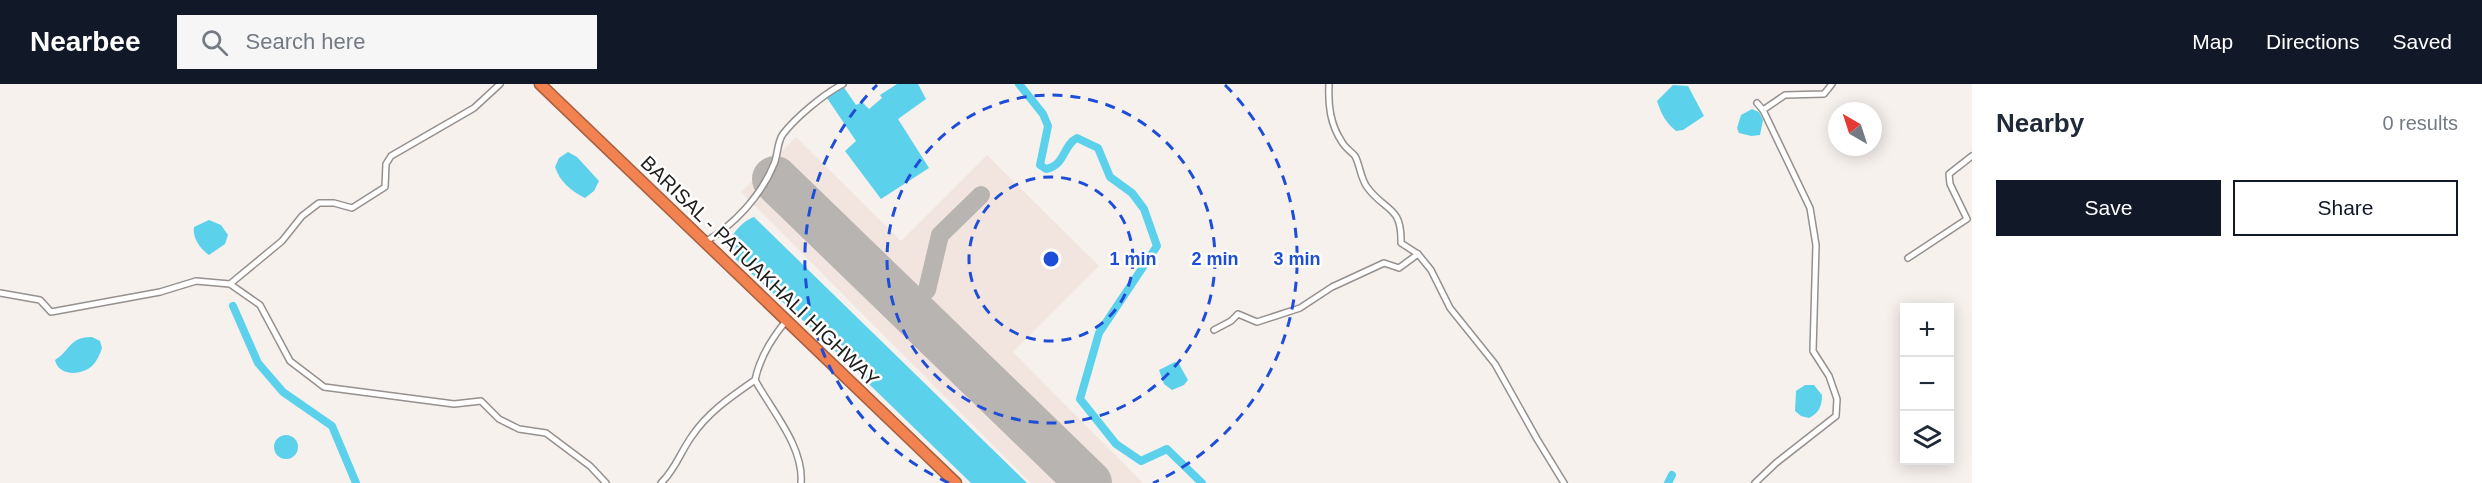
<!DOCTYPE html>
<html lang="en">
<head>
<meta charset="utf-8">
<style>
  body { margin:0; font-family:Helvetica,sans-serif; background:#f6f6f7; color:#1f2937 }
  .controls { position:absolute; right:18px; bottom:18px; display:grid; overflow:hidden; border-radius:0px; box-shadow:0 3px 15px #0003 }
  .controls button { width:54px; height:54px; display:grid; place-items:center; padding:0; border:0; border-bottom:2px solid #e0e1e3; background:#fff; color:#1f2937; font:30px sans-serif }
  .compass { position:absolute; left:1828px; top:18px; width:54px; height:54px; border-radius:50%; background:#fff; box-shadow:0 3px 15px #0003; rotate:321deg }
  .list { margin:0; padding:0; list-style:none }
  h2 { display:flex; justify-content:space-between; align-items:center; height:78px; margin:0; padding:0 24px; font-size:26px }
  h2 small { font-size:20px; font-weight:400; color:#747a83 }
  .actions { display:flex; gap:12px; padding:18px 24px }
  .actions a { flex:1; padding:14px 0; border:2px solid #111827; border-radius:0px; text-align:center; font-size:21px; color:#111827 }
  .actions .main { background:#111827; color:#fff }
  .icon { flex:none; width:33px; height:33px; fill:none; stroke:currentColor; stroke-width:2; stroke-linecap:round; stroke-linejoin:round }
  .map { position:relative; flex:none; width:1972px; height:399px; overflow:hidden }
  header { display:flex; align-items:center; gap:36px; box-sizing:border-box; height:84px; padding:0 30px; background:#111827; color:#fff }
  header strong { font-size:28px }
  nav { display:flex; gap:33px; margin-inline-start:auto; font-size:21px }
  .search { width:420px; height:54px; background:#f6f6f7; display:flex; align-items:center; gap:15px; box-sizing:border-box; padding:0 21px; border-radius:0px; color:#747a83; font-size:22px }
  main { display:flex }
  aside { flex:1; background:#fff }
  .map>svg:first-child { display:block }
  .built { fill:#f2e4de }
  .water { fill:#5cd1eb }
  .lines { fill:none; stroke-linecap:round; stroke-linejoin:round }
  .canal { stroke:#5cd1eb; stroke-width:8 }
  .taxiway { stroke:#b8b4b2; stroke-width:18 }
  .runway { stroke:#b8b4b2; stroke-width:46 }
  .street-casing { stroke:#96908e; stroke-width:8 }
  .highway-casing { stroke:#a85f3e; stroke-width:13 }
  .street { stroke:#fff; stroke-width:5 }
  .highway { stroke:#f28250; stroke-width:10 }
  .ring { fill:none; stroke:#1d4ed8; stroke-width:3; stroke-dasharray:10 8 }
  .labels { text-anchor:middle; dominant-baseline:central; stroke-width:5; stroke-linejoin:round; paint-order:stroke }
  .street-label { font-size:20px; fill:#201e1d; stroke:#fff }
  .centre { fill:#1d4ed8; stroke:#fff; stroke-width:3 }
  .ring-label { font-size:18px; text-anchor:middle; font-weight:bold; fill:#1d4ed8; stroke:#fff; stroke-width:5; stroke-linejoin:round; paint-order:stroke }
</style>
</head>
<body>
<header>
<strong>Nearbee</strong>
<div class="search"><svg class="icon" aria-label="search" viewBox="0 0 24 24"><circle cx="10" cy="10" r="6"/><path d="M15 15l6 6"/></svg>Search here</div>
<nav><a>Map</a><a>Directions</a><a>Saved</a></nav>
</header>
<main>
<div class="map">
<svg width="1972" height="399" viewBox="0 0 1972 399">
  <rect width="100%" height="100%" fill="#f7f1ee"/>
  <polygon class="built" points="796,53 901,157 987,71 1099,182 1013,268 1143,399 1031,399 741,108"/>
  <g class="water">
    <polygon points="897,0 918,0 926,15 898,35 929,84 881,115 845,67 856,57 827,14 843,2 856,21 862,18 869,25 882,14 880,11"/>
    <path d="M1673,1L1688,2L1704,32L1683,46L1676,47C1665,38 1661,29 1657,17Z"/>
    <polygon points="1752,25 1759,28 1763,36 1760,51 1751,52 1739,49 1737,44 1741,31"/>
    <path d="M568,68L577,73L599,97L594,107L585,114C571,107 560,98 555,83L559,74Z"/>
    <path d="M754,133L1027,399H971L807,240L731,171L727,163C731,151 742,137 754,133Z"/>
    <path d="M209,136L221,141L228,151L225,160L209,171C200,165 192,153 194,143Z"/>
    <path d="M92,253L100,257L102,264C100,270 97,277 92,282C81,292 58,292 55,276C71,266 69,253 92,253Z"/>
    <polygon points="1175,278 1179,280 1188,296 1184,301 1172,306 1164,300 1159,286"/>
    <path d="M1805,301H1814L1822,311C1822,322 1819,329 1809,334L1801,332L1795,327L1796,307Z"/>
    <circle cx="286" cy="363" r="12"/>
  </g>
  <g class="lines">
    <g class="canal">
      <path d="M1019,0L1043,30L1048,42L1040,81L1046,85C1065,82 1063,61 1077,54L1098,64L1110,93L1132,109L1144,125L1157,162L1099,249L1080,315L1116,360L1141,377L1167,365L1202,399"/>
      <polyline points="233,222 258,279 283,308 332,342 356,399"/>
      <polyline points="1668,399 1672,391"/>
    </g>
    <polyline class="taxiway" points="909,224 927,206 940,151 981,111"/>
    <polyline class="runway" points="775,95 1089,399"/>
    <defs>
      <g id="street">
        <polyline points="1763,26 1785,11 1824,10 1832,0"/>
        <path d="M705,158C734,141 761,112 774,80C778,71 777,58 783,50C796,33 824,10 843,0"/>
        <polyline points="1418,170 1431,186 1450,224 1495,280 1537,355 1564,399"/>
        <polyline points="1908,174 1967,135 1950,100 1949,90 1972,72"/>
        <polyline points="230,200 282,157 302,132 319,119 334,119 352,124 385,103 386,80 391,72 474,24 500,0"/>
        <polyline points="0,209 40,216 51,228 160,208 196,197 230,200 260,221 290,277 324,303 454,320 481,317 499,335 519,345 546,349 590,382 606,399"/>
        <path d="M786,237C771,255 760,273 755,296C772,327 804,363 801,399"/>
        <path d="M1214,246L1231,237L1238,230L1257,238L1300,224L1332,203L1384,179L1399,184L1418,170L1401,159C1402,121 1385,128 1367,103C1360,93 1360,81 1355,72C1351,67 1345,64 1342,58C1330,40 1328,21 1329,0"/>
        <path d="M661,399C675,386 681,367 692,352C708,328 732,312 755,296"/>
        <polyline points="1755,399 1776,379 1836,332 1837,315 1829,292 1813,267 1816,161 1810,124 1763,26 1757,19"/>
      </g>
      <polyline id="highway" points="540,0 956,399"/>
    </defs>
    <use href="#street" class="street-casing"/>
    <use href="#highway" class="highway-casing"/>
    <use href="#street" class="street"/>
    <use href="#highway" class="highway"/>
  </g>
  <g class="ring">
    <circle cx="1051" cy="175" r="82"/>
    <circle cx="1051" cy="175" r="164"/>
    <path d="M949 399A246 246 0 0 1 877 1M1225 1A246 246 0 0 1 1153 399"/>
  </g>
  <g class="labels">
    <g class="street-label">
      <text transform="translate(760 187) rotate(44)">BARISAL - PATUAKHALI HIGHWAY</text>
    </g>
  </g>
  <circle cx="1051" cy="175" r="9" class="centre"/>
  <g class="ring-label">
    <text x="1133" y="181">1 min</text>
    <text x="1215" y="181">2 min</text>
    <text x="1297" y="181">3 min</text>
  </g>
</svg>
<div class="controls">
<button>+</button>
<button>−</button>
<button><svg class="icon" aria-label="layers" viewBox="0 0 24 24"><path d="M12 4l9 5-9 5-9-5zM3 14l9 5 9-5"/></svg></button>
</div>
<svg class="compass" viewBox="-18 -18 36 36"><path d="M0-13l5 13h-10z" fill="#e53935"/><path d="M0 13l5-13h-10z" fill="#747a83"/></svg>
</div>
<aside>
<h2>Nearby<small>0 results</small></h2>
<ul class="list">
</ul>
<div class="actions"><a class="main">Save</a><a>Share</a></div>
</aside>
</main>
</body>
</html>
